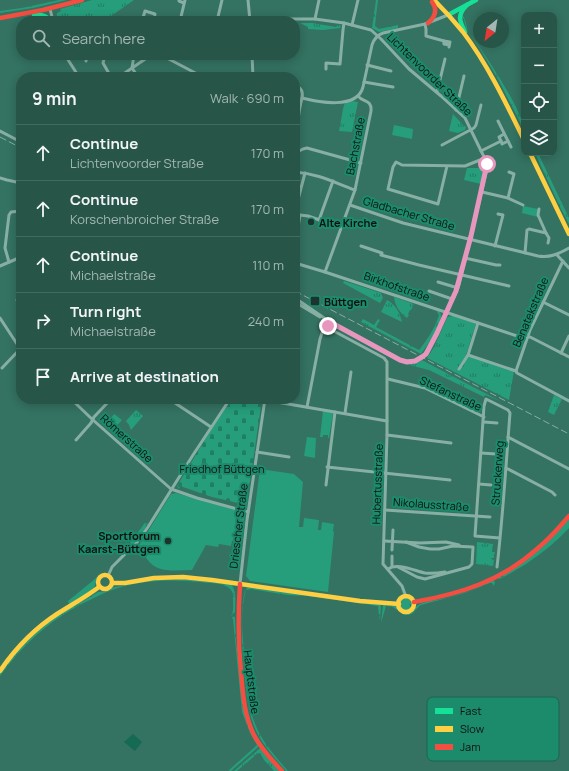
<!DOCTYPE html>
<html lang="en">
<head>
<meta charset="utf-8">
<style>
  body { margin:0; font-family:Manrope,sans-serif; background:#2f5c50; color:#f1f3f6 }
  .controls { position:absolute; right:12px; top:12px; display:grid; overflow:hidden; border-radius:8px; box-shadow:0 2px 10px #0003 }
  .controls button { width:36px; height:36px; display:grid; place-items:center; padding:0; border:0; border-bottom:1px solid #436c61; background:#275649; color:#f1f3f6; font:20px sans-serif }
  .compass { position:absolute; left:473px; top:12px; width:36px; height:36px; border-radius:50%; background:#275649; box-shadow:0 2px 10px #0003; rotate:210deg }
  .stop { position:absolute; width:12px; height:12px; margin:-9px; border:3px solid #e797bd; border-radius:50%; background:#fff }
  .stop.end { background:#e797bd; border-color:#fff; box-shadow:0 1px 4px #0008 }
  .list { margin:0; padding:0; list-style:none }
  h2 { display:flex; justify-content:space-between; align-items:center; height:52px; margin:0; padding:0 16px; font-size:17px }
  h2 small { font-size:13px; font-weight:400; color:#a4b7b4 }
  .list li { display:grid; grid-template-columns:26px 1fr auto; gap:12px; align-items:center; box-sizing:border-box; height:56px; padding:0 16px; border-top:1px solid #436c61 }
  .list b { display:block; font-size:15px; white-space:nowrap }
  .list p { margin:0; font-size:13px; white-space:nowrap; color:#a4b7b4 }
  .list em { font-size:13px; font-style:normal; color:#a4b7b4 }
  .icon { flex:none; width:22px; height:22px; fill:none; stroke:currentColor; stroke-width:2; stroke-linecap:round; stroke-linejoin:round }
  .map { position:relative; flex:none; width:569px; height:771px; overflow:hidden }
  .search { position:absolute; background:#275649; box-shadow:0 2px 10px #0003; left:16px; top:16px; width:284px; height:44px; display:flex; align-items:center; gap:10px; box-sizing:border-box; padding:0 14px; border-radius:16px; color:#a4b7b4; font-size:15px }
  .panel { position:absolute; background:#275649; box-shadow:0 2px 10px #0003; left:16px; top:72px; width:284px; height:332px; border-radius:16px }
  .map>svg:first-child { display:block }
  .grass { fill:url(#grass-tufts) }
  .forest { fill:url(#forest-firs) }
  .cemetery { fill:url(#cemetery-stones) }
  .garden { fill:#269d7b }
  .water { fill:#156a53 }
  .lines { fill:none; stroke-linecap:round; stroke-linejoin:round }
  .street { stroke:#88afa4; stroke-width:3 }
  .fast { stroke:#16e098; stroke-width:4.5 }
  .slow { stroke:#ffcf43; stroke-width:4.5 }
  .jam { stroke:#f24e42; stroke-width:4.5 }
  .rail { stroke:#89aea4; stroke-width:1; stroke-dasharray:7 3; stroke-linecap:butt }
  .route { stroke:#e797bd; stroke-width:5 }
  .poi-dot { fill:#1d332d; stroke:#1b8b6c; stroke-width:1.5 }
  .labels { text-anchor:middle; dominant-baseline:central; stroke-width:4; stroke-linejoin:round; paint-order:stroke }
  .street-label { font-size:11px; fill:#111; stroke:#1b8b6c }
  .poi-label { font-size:11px; font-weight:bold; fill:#111; stroke:#1b8b6c; text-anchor:start }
  .park-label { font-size:11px; fill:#111; stroke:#1b8b6c }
  .key { fill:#1b8b6c; stroke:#186651; stroke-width:1 }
  .key-label { font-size:11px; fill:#111 }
</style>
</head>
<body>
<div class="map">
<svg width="569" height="771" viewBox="0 0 569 771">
  <defs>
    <pattern id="grass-tufts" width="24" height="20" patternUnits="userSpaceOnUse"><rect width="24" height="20" fill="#269d7b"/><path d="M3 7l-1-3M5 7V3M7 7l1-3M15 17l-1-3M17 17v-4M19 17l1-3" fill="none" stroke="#1f7f63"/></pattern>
    <pattern id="forest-firs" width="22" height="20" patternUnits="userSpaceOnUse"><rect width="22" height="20" fill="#269d7b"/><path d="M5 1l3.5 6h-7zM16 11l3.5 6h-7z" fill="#1f7f63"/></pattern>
    <pattern id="cemetery-stones" width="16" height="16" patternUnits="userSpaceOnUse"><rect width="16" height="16" fill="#269d7b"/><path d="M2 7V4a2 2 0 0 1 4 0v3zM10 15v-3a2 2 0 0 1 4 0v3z" fill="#1f7f63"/></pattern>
  </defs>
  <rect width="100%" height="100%" fill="#347261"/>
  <g class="grass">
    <polygon points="59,0 67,0 33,8 0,13 0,11 22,8"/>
    <polygon points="92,0 134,0 104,21 56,21 57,13 61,11 60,9"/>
    <polygon points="376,0 378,0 375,26 379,29 398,25 398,28 379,32 372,28"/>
    <path d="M462,14C466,20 466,25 468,31C486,56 502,80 516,107C519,115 524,122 524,130L498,79L480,49L466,28L464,19L461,17Z"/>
    <polygon points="300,23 312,23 336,27 338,25 341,25 341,27 340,28 323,30 308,29 308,27"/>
    <polygon points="351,101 358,102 352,132 339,131 344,104"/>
    <polygon points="453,114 463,125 466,127 465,130 458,133 449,131"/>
    <polygon points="535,153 538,153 569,218 569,224 561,209"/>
    <polygon points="467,168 485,168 481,184 464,180"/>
    <polygon points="523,206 538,209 538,217 522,213"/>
    <polygon points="344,281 381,293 383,298 380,303 343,283"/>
    <path d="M394,297L414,304L411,310H410L408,314L409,315L407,318C400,313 395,306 394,297Z"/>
    <path d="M387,300C396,305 400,313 402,322L381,312Z"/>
    <path d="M437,311C440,312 441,313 441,316C442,323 426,348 421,354L361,322L363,319L374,325L378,319L380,320L376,327L419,350C427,340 435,328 439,315L437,312Z"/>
    <polygon points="449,316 454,316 476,324 466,355 514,371 509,400 427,358 434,347 447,318"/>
    <polygon points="422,360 433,366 500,401 485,395 484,397 429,370 409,365 410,364 416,363"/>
    <polygon points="554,395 562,399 554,415 548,412"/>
    <polygon points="136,410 143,416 131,430 129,425 126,421"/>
    <polygon points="145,523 148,524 133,546 132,546 130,543 144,524"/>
    <polygon points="477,542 493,544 492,552 495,552 494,558 492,558 491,559 494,560 493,566 476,564"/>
    <path d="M107,571C103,574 99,574 97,579C95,582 96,585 94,588C88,595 78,600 70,605L69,604L68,601L95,579L99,575Z"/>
    <path d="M183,579L231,584C237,591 235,603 235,612L231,617C234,611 233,605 233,599C233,596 233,592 231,590C227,584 215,583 209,583C179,579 147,579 118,588C108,591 99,595 90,600C53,617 24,643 0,676V673L6,665L20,649L36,633L58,615L90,597L98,592L108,591L114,587L121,586L140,582L154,580Z"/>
    <path d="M493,580L495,582L494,586L492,583H490L462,594L421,605C414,609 415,616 404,615L393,607L386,606L381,623L383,605C387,605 392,605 395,606C400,609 402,615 408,613C414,612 415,606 420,604C429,600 440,600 450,597C465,593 479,587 493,580Z"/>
    <path d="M250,587L381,604L380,620L379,616L378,606L308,596L287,595L251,589L246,590C239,613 243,639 245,663C247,684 247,706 256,726C263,743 276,757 288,771H286C274,757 261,744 254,726C252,720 250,715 249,709C245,688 236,602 247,588Z"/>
    <circle cx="406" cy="604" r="6"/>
    <polygon points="233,616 235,617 236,641 242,695 258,745 258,747 256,749 231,771 230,771 229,770 257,745 250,733 242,712 233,619 232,618"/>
    <polygon points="259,749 261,749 279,771 274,771 264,760 260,753 257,754 237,771 234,771"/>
  </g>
  <path class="forest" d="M569,519V528C556,542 542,553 526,564C517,569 509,575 499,579L498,578L506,573Z"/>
  <polygon class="cemetery" points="232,399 262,399 250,482 248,486 246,493 248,495 247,505 212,497 180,486 179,489 177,486 212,428"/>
  <g class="garden">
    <polygon points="394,125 413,129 412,139 392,135"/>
    <polygon points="323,411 333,413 329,438 328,438 328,435 323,435 323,437 320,437"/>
    <polygon points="114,414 122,420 114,429 107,423"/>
    <polygon points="307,437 316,438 315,458 304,456"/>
    <polygon points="260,469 294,474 303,482 299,527 303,527 304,518 319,520 318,530 321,530 322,522 334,524 333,531 334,532 328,592 250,581 246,576"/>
    <path d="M176,493L243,512L245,514L240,542L232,541L231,546L219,544L218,547L206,545L192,570C176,570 157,574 147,559C143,555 141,549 139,545L150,528L171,494Z"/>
  </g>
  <polygon class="water" points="133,734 142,742 135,751 124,742"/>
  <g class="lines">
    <g class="street">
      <polyline points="179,0 179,1 184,3"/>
      <polyline points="248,0 250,21"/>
      <polyline points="50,9 53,21"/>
      <polyline points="315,19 319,0"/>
      <polyline points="128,21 132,19 139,21"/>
      <polyline points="142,21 145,11 155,14 154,19 143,17"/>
      <polyline points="180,21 185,0"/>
      <polyline points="217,21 222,0"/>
      <polyline points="254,21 291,19 315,19 344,23 371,30 381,39 409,69 441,96 465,118 487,163 487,169 459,285 447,312 429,349 422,357 417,360 410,361 405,361 397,359 330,322 295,298"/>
      <polyline points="425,24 426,29 426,36 444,41"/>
      <polyline points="352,25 358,0"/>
      <polyline points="449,47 450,42 444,41 444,44 449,45"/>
      <polyline points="65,55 79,77"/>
      <polyline points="105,55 103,63 111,77"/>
      <polyline points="134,55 132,68 138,77"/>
      <polyline points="162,55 163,56 203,77"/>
      <polyline points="252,55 253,77"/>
      <polyline points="86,61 87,55"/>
      <polyline points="367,65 391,71"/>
      <polyline points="326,69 326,63 340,64 343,30 344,23"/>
      <polyline points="119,77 151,55"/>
      <polyline points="364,82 393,87"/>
      <path d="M295,85C302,89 303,91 302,98"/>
      <polyline points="437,92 445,59"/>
      <polyline points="456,110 464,76"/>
      <polyline points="498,121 511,147"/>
      <polyline points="0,131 21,142"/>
      <polyline points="501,141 499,137 504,134"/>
      <polyline points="442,145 474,128 476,125 481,105"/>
      <path d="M298,151C294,142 299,109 302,98C318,102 357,110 363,87L372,45C374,39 377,35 383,33L425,24L448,15"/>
      <polyline points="481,151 501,141 502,144 508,141"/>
      <polyline points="295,153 303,149 307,148 361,163"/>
      <polyline points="447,166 438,204 388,189 393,167 396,162 402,165 465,166 485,158"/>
      <path d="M295,172C319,174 333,182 355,190"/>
      <polyline points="0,178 7,180 21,183"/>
      <polyline points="482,192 508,198 523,205"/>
      <polyline points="508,198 514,174 509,172"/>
      <path d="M350,205L403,223L538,256C550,258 558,254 569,248"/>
      <polyline points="295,211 305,173"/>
      <polyline points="295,214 300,215 308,216 331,224 335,224 342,227"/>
      <polyline points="319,220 333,181"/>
      <polyline points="298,227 300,215"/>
      <polyline points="295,229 297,232 295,238"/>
      <polyline points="546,233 549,238 548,243"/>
      <polyline points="361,246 382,253 381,255 419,265 509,286"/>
      <polyline points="495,246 503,215 498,214"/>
      <polyline points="525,253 527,230 529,229 546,233 538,215 539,209"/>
      <polyline points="557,255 569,268"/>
      <polyline points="465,258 496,265 500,265"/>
      <polyline points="9,262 5,248 9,215 11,212 21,211"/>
      <polyline points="295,263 325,272 520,337 530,337 534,339 569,357"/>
      <polyline points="0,266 21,257"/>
      <path d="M325,272L355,190L371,111C372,99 363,103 358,96"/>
      <polyline points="438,282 458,288"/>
      <polyline points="429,291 452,299"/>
      <polyline points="17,300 21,297"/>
      <polyline points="295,302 320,317"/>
      <polyline points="543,302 569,315"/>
      <polyline points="0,318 21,350"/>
      <polyline points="328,325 330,329 384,358 387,362 387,435 383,564 402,586 406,597"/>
      <polyline points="561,353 569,336"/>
      <polyline points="468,355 516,371"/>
      <polyline points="2,368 21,348"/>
      <polyline points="459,369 468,355 478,323"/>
      <polyline points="516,371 530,330 563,261"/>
      <polyline points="516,371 517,373 569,401"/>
      <polyline points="388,379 425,388 484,417"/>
      <polyline points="71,399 93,420 171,489 197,498 248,512"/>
      <polyline points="169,399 211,427"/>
      <polyline points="265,400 387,421"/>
      <polyline points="307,407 320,339 323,330 328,325"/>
      <polyline points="345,413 351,372"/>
      <polyline points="484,422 497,423"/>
      <polyline points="387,435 451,443"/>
      <polyline points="508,437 569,469"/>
      <polyline points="76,440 91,423 94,417 111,399"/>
      <polyline points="257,452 289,457"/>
      <polyline points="481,453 496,454"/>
      <polyline points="327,467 450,480"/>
      <polyline points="506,468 552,492 555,495"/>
      <polyline points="479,484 491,485"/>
      <polyline points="326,485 335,412"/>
      <polyline points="385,510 490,517"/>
      <polyline points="384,541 420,543 446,542 459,545"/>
      <polyline points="392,550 393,530"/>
      <polyline points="392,566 392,556"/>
      <polyline points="398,567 417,577 425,579 469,567 472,564 473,547 453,546 439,549 430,549 419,547 406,542"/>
      <path d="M497,567C503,516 506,464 510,413L508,410L486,399L484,406L475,536L500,538"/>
      <path d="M388,569C397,562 415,571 425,573C432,574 439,573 445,572"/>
      <polyline points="108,576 112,567 126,553 133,548 148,527 193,455 230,399"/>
      <polyline points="240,584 247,520 265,399"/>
    </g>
    <g class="fast">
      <path d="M34,15C41,14 46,15 51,21"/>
      <polyline points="448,15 476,0"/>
      <path d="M465,32C459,20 457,15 467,5"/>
    </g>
    <g class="slow">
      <path d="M434,0C444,10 454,21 463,32C488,65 506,103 524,140"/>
      <polyline points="530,153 569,234"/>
      <circle cx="105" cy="582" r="7"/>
      <polyline points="112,583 125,583 154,578 183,577 212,580 360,601 399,604"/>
      <circle cx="406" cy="604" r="8"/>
      <path d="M0,671C15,649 34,629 57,614C71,605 86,597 99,587"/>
    </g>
    <g class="jam">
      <polyline points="0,18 43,10 82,0"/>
      <path d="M428,23C435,17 438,10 432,2"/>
      <path d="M240,584C238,614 238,643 241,672C243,694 244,715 254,735C261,749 272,760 282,771"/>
      <path d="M414,602C460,594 501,581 537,549C549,539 559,528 569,516"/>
    </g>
    <g class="rail">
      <polyline points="0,137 21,148"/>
      <polyline points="295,291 569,434"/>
    </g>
  </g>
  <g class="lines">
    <polyline class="route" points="328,326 330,322 400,360 407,362 415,361 422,357 426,354 437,333 456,291 471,236 487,164"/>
  </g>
  <g class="poi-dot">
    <circle cx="311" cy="222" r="4"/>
    <rect x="310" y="296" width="10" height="10" rx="2"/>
    <circle cx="168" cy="541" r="4"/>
  </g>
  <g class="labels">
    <g class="street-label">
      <text transform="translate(430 74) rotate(44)">Lichtenvoorder Straße</text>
      <text transform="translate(355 146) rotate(-79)">Bachstraße</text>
      <text transform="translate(409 213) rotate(16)">Gladbacher Straße</text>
      <text transform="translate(397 286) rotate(19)">Birkhofstraße</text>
      <text transform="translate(530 312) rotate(-67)">Benatekstraße</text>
      <text transform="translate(451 393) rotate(25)">Stefanstraße</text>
      <text transform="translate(127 438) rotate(42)">Römerstraße</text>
      <text transform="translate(497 473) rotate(-86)">Struckerweg</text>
      <text transform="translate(377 484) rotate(-88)">Hubertusstraße</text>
      <text transform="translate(431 504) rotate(4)">Nikolausstraße</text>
      <text transform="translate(238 526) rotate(-83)">Driescher Straße</text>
      <text transform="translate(252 682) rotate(83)">Hauptstraße</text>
    </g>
    <g class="poi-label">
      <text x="319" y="222">Alte Kirche</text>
      <text x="324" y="301">Büttgen</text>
      <text x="160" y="535" text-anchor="end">Sportforum<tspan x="160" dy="13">Kaarst-Büttgen</tspan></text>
    </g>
    <g class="park-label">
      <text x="222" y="468">Friedhof Büttgen</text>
    </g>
  </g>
  <rect x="427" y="697" width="132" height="64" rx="6" class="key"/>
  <rect x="435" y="708" width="18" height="6" fill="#16e098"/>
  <rect x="435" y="726" width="18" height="6" fill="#ffcf43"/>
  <rect x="435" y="744" width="18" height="6" fill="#f24e42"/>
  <g class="key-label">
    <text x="460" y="715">Fast</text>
    <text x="460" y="733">Slow</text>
    <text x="460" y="751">Jam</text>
  </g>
</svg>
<div class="controls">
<button>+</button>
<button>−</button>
<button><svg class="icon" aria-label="locate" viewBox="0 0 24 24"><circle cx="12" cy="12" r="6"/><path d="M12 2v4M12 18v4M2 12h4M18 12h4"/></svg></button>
<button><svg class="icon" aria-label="layers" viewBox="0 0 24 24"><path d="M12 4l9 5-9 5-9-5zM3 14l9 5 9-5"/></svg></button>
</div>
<svg class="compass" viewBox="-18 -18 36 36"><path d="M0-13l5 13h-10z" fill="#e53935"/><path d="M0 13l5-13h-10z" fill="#a4b7b4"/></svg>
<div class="stop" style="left:487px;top:164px"></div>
<div class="stop end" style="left:328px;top:326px"></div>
<div class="search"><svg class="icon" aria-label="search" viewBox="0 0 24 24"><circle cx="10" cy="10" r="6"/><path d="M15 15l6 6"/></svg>Search here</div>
<section class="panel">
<h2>9 min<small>Walk · 690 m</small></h2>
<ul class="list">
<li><svg class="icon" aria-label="ahead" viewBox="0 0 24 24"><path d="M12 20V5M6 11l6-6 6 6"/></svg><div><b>Continue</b><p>Lichtenvoorder Straße</p></div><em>170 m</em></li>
<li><svg class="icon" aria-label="ahead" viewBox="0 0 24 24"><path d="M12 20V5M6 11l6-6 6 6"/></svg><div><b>Continue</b><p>Korschenbroicher Straße</p></div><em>170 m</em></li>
<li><svg class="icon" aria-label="ahead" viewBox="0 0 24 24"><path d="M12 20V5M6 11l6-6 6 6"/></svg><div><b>Continue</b><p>Michaelstraße</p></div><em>110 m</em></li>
<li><svg class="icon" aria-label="right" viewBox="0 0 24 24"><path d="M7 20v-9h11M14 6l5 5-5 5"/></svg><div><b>Turn right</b><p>Michaelstraße</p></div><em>240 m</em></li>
<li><svg class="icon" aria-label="arrive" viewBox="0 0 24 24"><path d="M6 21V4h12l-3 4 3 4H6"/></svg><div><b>Arrive at destination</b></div></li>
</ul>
</section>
</div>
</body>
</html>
